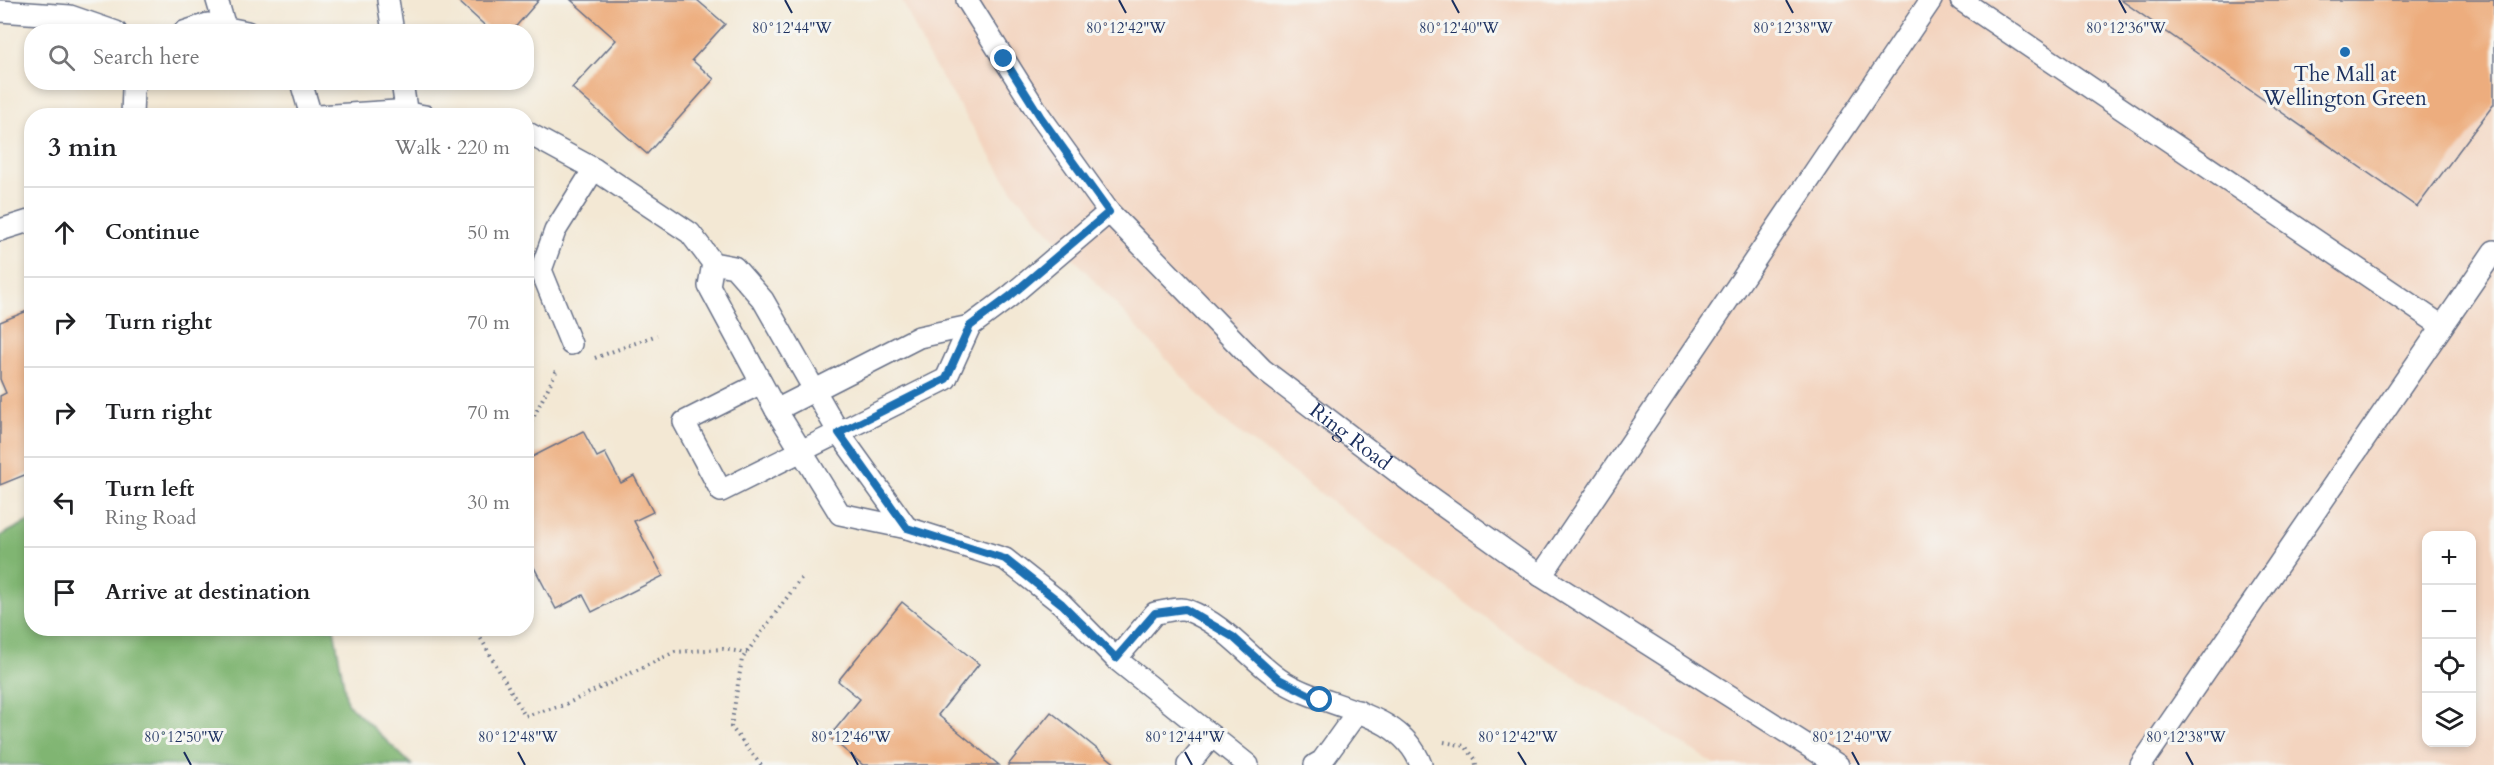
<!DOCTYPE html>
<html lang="en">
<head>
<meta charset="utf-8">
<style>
  body { margin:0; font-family:Cardo,serif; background:#f6f6f6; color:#202124 }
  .controls { position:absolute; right:18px; bottom:18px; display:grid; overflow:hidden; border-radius:12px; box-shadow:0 3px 9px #0003 }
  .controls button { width:54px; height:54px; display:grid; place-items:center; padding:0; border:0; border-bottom:2px solid #e0e0e0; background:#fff; color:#202124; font:30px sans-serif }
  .stop { position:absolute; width:18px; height:18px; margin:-14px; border:4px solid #1f6fb2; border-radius:50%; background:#fff }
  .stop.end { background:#1f6fb2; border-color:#fff; box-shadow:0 2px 6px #0008 }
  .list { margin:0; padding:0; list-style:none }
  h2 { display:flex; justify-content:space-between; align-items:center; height:78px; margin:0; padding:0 24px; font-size:26px }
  h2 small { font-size:20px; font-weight:400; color:#757577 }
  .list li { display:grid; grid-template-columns:39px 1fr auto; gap:18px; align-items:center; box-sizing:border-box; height:90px; padding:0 24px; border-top:2px solid #e0e0e0 }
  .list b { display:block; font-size:22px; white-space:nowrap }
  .list p { margin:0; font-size:20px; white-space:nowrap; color:#757577 }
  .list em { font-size:20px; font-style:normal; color:#757577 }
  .icon { flex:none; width:33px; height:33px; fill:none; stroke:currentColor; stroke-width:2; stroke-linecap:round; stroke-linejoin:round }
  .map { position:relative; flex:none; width:2494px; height:765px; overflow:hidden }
  .search { position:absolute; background:#fff; box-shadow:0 3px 9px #0003; left:24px; top:24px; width:510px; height:66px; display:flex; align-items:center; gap:15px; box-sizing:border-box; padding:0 21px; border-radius:24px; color:#757577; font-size:22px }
  .panel { position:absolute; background:#fff; box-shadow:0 3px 9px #0003; left:24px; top:108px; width:510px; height:528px; border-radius:24px }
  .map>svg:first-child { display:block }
  .built { fill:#f3d4bf; fill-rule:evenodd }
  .forest { fill:#80b572; stroke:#4e7268; stroke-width:1.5 }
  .building { fill:#edad7e }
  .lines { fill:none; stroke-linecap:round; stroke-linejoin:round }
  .lane-casing { stroke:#677087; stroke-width:24 }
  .path { stroke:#677087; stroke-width:4; stroke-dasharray:1.5 4.5; stroke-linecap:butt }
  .lane { stroke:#fff; stroke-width:21 }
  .route { stroke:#1f6fb2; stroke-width:8 }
  .ticks { fill:none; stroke:#1b2f5e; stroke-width:2 }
  .poi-dot { fill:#1f6fb2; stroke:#f6f6f2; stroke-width:2 }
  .labels { text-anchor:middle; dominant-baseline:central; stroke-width:6; stroke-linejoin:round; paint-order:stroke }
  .poi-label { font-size:21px; fill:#1b2f5e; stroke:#f6f6f2 }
  .street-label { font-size:21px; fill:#1b2f5e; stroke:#f6f6f2 }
  .ticks-label { font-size:15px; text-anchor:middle; fill:#1b2f5e; stroke:#f6f6f2; stroke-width:6; stroke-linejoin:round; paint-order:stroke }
</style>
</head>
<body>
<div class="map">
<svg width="2494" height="765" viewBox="0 0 2494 765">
  <rect width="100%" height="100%" fill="#f6f6f2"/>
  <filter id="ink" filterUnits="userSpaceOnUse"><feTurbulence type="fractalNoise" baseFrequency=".0167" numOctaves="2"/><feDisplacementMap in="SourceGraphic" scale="12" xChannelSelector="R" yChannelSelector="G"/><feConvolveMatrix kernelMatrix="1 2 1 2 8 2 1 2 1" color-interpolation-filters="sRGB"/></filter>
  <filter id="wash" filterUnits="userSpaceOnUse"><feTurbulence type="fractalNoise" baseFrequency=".008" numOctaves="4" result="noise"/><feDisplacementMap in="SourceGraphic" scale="24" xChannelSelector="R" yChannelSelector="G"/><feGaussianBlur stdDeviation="1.35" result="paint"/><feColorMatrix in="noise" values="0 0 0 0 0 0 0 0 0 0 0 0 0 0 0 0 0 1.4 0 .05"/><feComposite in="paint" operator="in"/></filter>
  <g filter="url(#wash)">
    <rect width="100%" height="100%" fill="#f3e8d4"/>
    <path class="built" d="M902,0H2494V765H1716L1507,634L1219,417L1014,193L927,54ZM2426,536H2472V742H2426Z"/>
    <polygon class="forest" points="31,520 32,628 334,629 347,703 412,765 0,765 0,536"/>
    <g id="blocks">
      <g class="building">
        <polygon points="457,0 539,0 511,32 492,32"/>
        <polygon points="571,0 697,0 725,24 692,60 714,79 647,154 572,88 616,40"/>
        <polygon points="2121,0 2494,0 2494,104 2417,207"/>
        <polygon points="32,309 32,472 0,485 0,396 6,393 0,379 0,322"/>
        <polygon points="583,431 597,457 605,453 621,483 634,476 653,512 634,521 663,576 592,612 583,595 556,609 526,552 526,460"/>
        <polygon points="902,602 979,664 938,715 999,765 863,765 829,737 860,699 838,681"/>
        <polygon points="1051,712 1117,765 1008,765"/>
      </g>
    </g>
  </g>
  <g filter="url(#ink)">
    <use href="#blocks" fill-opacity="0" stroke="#677087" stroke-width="1.5"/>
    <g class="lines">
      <defs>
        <g id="lane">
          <polyline points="217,0 225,27"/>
          <polyline points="388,0 393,32"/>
          <path id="s1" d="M967,0L1040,116L1109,212L1262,369L1425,493L1541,576L1838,765"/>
          <polyline points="1961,0 2442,326"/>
          <polyline points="0,11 70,16 116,32"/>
          <polyline points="184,32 208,24 247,32"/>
          <polyline points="301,82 311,116"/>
          <polyline points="402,82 407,116"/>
          <polyline points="132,116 133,89 136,82"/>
          <polyline points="318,116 396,111 425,116"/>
          <polyline points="526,132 594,169 690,233 713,263 734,267 763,300 839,433 907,528"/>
          <polyline points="0,230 32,220"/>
          <polyline points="713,263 709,286 776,410 840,514 907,528 1005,559 1062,604 1116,659 1248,765"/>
          <polyline points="571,344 541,270 555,231 594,169"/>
          <polyline points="761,383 684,422 721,491 946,379 970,326"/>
          <polyline points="776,410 919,337 970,326 1009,297 1109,212"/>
          <polyline points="1541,576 1931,0"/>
          <path d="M1116,659L1155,613C1164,612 1179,607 1187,610C1226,625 1247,656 1279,679C1322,709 1400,708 1421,765"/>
          <polyline points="1188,765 1212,736"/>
          <polyline points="1315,765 1322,761 1358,711"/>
          <polyline points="2141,765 2494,251"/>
        </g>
      </defs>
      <use href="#lane" class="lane-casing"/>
      <g class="path">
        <polyline points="595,358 657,335"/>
        <polyline points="526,432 556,372 560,370"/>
        <polyline points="475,628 525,716 564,705 675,652 723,649 747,653"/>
        <polyline points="1444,742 1465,746 1475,759 1476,765"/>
        <polyline points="761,765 731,727 742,659 802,577"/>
      </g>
      <use href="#lane" class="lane"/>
    </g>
  </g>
  <g class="lines" filter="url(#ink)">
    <polyline class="route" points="1004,59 1040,116 1109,212 1009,297 970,326 946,379 839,433 907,528 1005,559 1062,604 1116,658 1155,613 1185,609 1233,637 1279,679 1320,700"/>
  </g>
  <path class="ticks" d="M785,0L792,13M1119,0L1126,13M1452,0L1459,13M1786,0L1793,13M2119,0L2126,13M184,752L191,765M518,752L525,765M851,752L858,765M1185,752L1192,765M1518,752L1526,765M1852,752L1859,765M2186,752L2193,765"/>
  <circle class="poi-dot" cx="2345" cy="52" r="6"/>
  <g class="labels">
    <g class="poi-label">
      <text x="2345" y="74">The Mall at<tspan x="2345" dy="24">Wellington Green</tspan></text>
    </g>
    <g class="street-label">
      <text stroke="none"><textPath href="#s1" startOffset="586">Ring Road</textPath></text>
    </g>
  </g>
  <g class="ticks-label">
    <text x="792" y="33">80°12'44"W</text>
    <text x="1126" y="33">80°12'42"W</text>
    <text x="1459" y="33">80°12'40"W</text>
    <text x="1793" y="33">80°12'38"W</text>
    <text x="2126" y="33">80°12'36"W</text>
    <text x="184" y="742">80°12'50"W</text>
    <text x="518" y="742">80°12'48"W</text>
    <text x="851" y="742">80°12'46"W</text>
    <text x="1185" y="742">80°12'44"W</text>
    <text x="1518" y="742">80°12'42"W</text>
    <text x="1852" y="742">80°12'40"W</text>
    <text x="2186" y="742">80°12'38"W</text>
  </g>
</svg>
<div class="controls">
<button>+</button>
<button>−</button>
<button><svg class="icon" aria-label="locate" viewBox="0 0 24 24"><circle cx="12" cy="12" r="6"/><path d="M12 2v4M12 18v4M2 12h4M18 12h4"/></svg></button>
<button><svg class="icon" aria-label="layers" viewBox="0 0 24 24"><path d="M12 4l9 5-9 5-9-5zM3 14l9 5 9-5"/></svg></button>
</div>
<div class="stop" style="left:1320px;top:700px"></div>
<div class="stop end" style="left:1004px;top:59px"></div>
<div class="search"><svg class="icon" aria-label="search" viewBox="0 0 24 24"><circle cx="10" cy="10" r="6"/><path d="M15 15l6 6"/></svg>Search here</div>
<section class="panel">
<h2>3 min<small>Walk · 220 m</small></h2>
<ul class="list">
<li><svg class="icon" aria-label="ahead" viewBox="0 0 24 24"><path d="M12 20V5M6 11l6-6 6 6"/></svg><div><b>Continue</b></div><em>50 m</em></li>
<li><svg class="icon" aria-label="right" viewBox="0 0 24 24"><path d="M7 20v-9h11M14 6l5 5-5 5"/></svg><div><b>Turn right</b></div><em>70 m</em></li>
<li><svg class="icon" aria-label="right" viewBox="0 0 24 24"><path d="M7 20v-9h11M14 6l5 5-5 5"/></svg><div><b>Turn right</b></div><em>70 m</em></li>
<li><svg class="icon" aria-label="left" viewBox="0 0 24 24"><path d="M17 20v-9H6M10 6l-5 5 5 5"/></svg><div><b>Turn left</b><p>Ring Road</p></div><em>30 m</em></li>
<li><svg class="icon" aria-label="arrive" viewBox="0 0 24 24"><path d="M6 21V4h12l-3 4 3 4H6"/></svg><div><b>Arrive at destination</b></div></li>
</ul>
</section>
</div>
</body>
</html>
